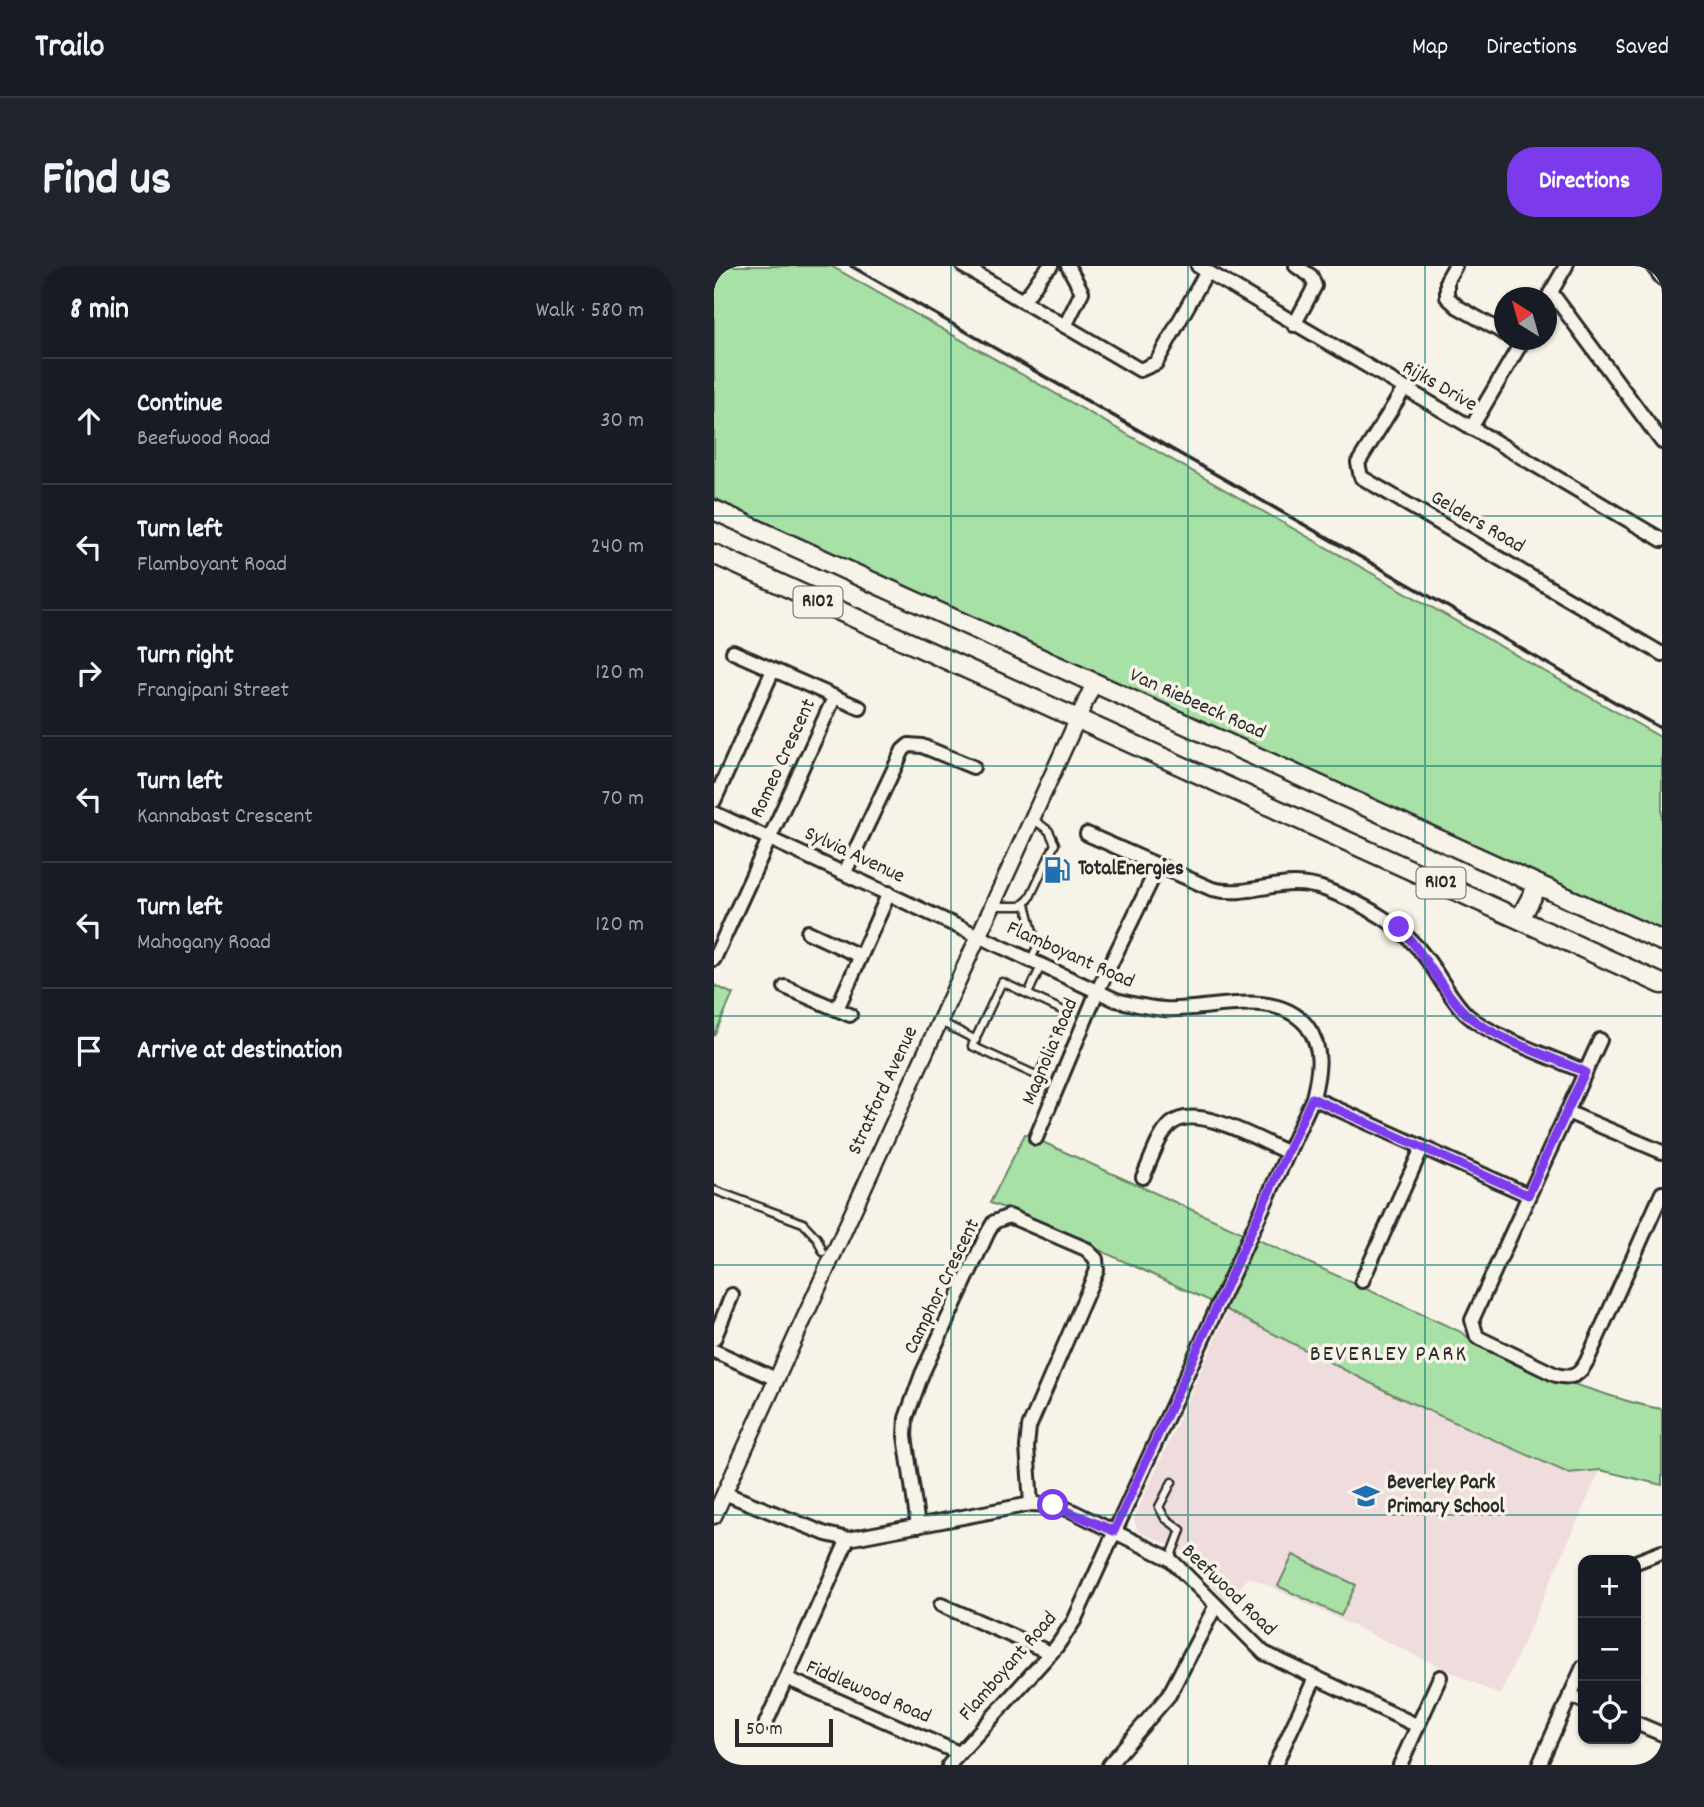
<!DOCTYPE html>
<html lang="en">
<head>
<meta charset="utf-8">
<style>
  body { margin:0; font-family:Dekko,sans-serif; background:#20242c; color:#f1f3f6 }
  .controls { position:absolute; right:21px; bottom:21px; display:grid; overflow:hidden; border-radius:14px; box-shadow:0 2px 5px #0004 }
  .controls button { width:63px; height:63px; display:grid; place-items:center; padding:0; border:0; border-bottom:2px solid #363941; background:#171b24; color:#f1f3f6; font:35px sans-serif }
  .compass { position:absolute; left:780px; top:21px; width:63px; height:63px; border-radius:50%; background:#171b24; box-shadow:0 2px 5px #0004; rotate:323deg }
  .scale { position:absolute; left:21px; bottom:18px; width:98px; box-sizing:border-box; padding-left:7px; border:4px solid #2b2b2b; border-top:0; font-size:19px; line-height:24px; white-space:nowrap; color:#2b2b2b; -webkit-text-stroke:5px #f7f3e8; paint-order:stroke }
  .stop { position:absolute; width:21px; height:21px; margin:-16px; border:5px solid #7c3aed; border-radius:50%; background:#fff }
  .stop.end { background:#7c3aed; border-color:#fff; box-shadow:0 2px 7px #0008 }
  .list { margin:0; padding:0; list-style:none }
  h2 { display:flex; justify-content:space-between; align-items:center; height:91px; margin:0; padding:0 28px; font-size:30px }
  h2 small { font-size:23px; font-weight:400; color:#9ea1a6 }
  .list li { display:grid; grid-template-columns:46px 1fr auto; gap:21px; align-items:center; box-sizing:border-box; height:126px; padding:0 28px; border-top:2px solid #363941 }
  .list b { display:block; font-size:26px; white-space:nowrap }
  .list p { margin:0; font-size:23px; white-space:nowrap; color:#9ea1a6 }
  .list em { font-size:23px; font-style:normal; color:#9ea1a6 }
  .icon { flex:none; width:38px; height:38px; fill:none; stroke:currentColor; stroke-width:2; stroke-linecap:round; stroke-linejoin:round }
  .map { position:relative; flex:none; width:948px; height:1499px; overflow:hidden; border-radius:28px }
  header { display:flex; align-items:center; gap:42px; box-sizing:border-box; height:98px; padding:0 35px; background:#171b24; border-bottom:2px solid #363941 }
  header strong { font-size:33px }
  nav { display:flex; gap:38px; margin-inline-start:auto; font-size:24px }
  .intro { display:flex; align-items:center; justify-content:space-between; box-sizing:border-box; height:168px; padding:0 42px }
  h1 { margin:0; font-size:49px }
  .button { padding:18px 32px; border-radius:28px; background:#7c3aed; color:#fff; font-size:24px; font-weight:700 }
  main { display:flex; gap:42px; padding:0 42px }
  aside { flex:1; background:#171b24; border-radius:28px; box-shadow:0 2px 5px #0004 }
  .map>svg:first-child { display:block }
  .built { fill:#efdcdc }
  .green { fill:#a8e1a6; stroke:#6a8668; stroke-width:2 }
  .lines { fill:none; stroke-linecap:round; stroke-linejoin:round }
  .service-casing { stroke:#2b2b2b; stroke-width:11 }
  .minor-casing { stroke:#2b2b2b; stroke-width:18 }
  .tertiary-casing { stroke:#2b2b2b; stroke-width:19 }
  .primary-casing { stroke:#2b2b2b; stroke-width:23 }
  .service { stroke:#f7f3e8; stroke-width:6 }
  .minor { stroke:#f7f3e8; stroke-width:12 }
  .tertiary { stroke:#f7f3e8; stroke-width:14 }
  .primary { stroke:#f7f3e8; stroke-width:18 }
  .rail { stroke:#2b2b2b; stroke-width:3.5 }
  .route { stroke:#7c3aed; stroke-width:9 }
  .grid { fill:none; stroke:#0f766e; stroke-width:2; stroke-opacity:0.55 }
  .labels { text-anchor:middle; dominant-baseline:central; stroke-width:7; stroke-linejoin:round; paint-order:stroke }
  .shield { fill:#f7f3e8; stroke:#686764; stroke-width:2 }
  .shield-label { font-size:19px; font-weight:bold; fill:#2b2b2b }
  .street-label { font-size:21px; fill:#2b2b2b; stroke:#f7f3e8 }
  .poi-label { font-size:21px; font-weight:bold; fill:#2b2b2b; stroke:#f7f3e8; text-anchor:start }
  .neighbourhood-label { font-size:23px; letter-spacing:2px; fill:#2b2b2b; stroke:#f7f3e8 }
</style>
</head>
<body>
<header>
<strong>Trailo</strong>
<nav><a>Map</a><a>Directions</a><a>Saved</a></nav>
</header>
<div class="intro"><h1>Find us</h1><a class="button">Directions</a></div>
<main>
<aside>
<h2>8 min<small>Walk · 580 m</small></h2>
<ul class="list">
<li><svg class="icon" aria-label="ahead" viewBox="0 0 24 24"><path d="M12 20V5M6 11l6-6 6 6"/></svg><div><b>Continue</b><p>Beefwood Road</p></div><em>30 m</em></li>
<li><svg class="icon" aria-label="left" viewBox="0 0 24 24"><path d="M17 20v-9H6M10 6l-5 5 5 5"/></svg><div><b>Turn left</b><p>Flamboyant Road</p></div><em>240 m</em></li>
<li><svg class="icon" aria-label="right" viewBox="0 0 24 24"><path d="M7 20v-9h11M14 6l5 5-5 5"/></svg><div><b>Turn right</b><p>Frangipani Street</p></div><em>120 m</em></li>
<li><svg class="icon" aria-label="left" viewBox="0 0 24 24"><path d="M17 20v-9H6M10 6l-5 5 5 5"/></svg><div><b>Turn left</b><p>Kannabast Crescent</p></div><em>70 m</em></li>
<li><svg class="icon" aria-label="left" viewBox="0 0 24 24"><path d="M17 20v-9H6M10 6l-5 5 5 5"/></svg><div><b>Turn left</b><p>Mahogany Road</p></div><em>120 m</em></li>
<li><svg class="icon" aria-label="arrive" viewBox="0 0 24 24"><path d="M6 21V4h12l-3 4 3 4H6"/></svg><div><b>Arrive at destination</b></div></li>
</ul>
</aside>
<div class="map">
<svg width="948" height="1499" viewBox="0 0 948 1499">
  <rect width="100%" height="100%" fill="#f7f3e8"/>
  <filter id="ink" filterUnits="userSpaceOnUse"><feTurbulence type="fractalNoise" baseFrequency=".0143" numOctaves="2"/><feDisplacementMap in="SourceGraphic" scale="14" xChannelSelector="R" yChannelSelector="G"/><feConvolveMatrix kernelMatrix="1 2 1 2 8 2 1 2 1" color-interpolation-filters="sRGB"/></filter>
  <g filter="url(#ink)">
    <polygon class="built" points="514,1045 598,1088 854,1207 886,1204 786,1429 536,1311 511,1335 467,1284 424,1265 420,1253"/>
    <g class="green">
      <polygon points="0,0 117,0 948,472 948,669 0,232"/>
      <polygon points="0,719 19,728 0,770"/>
      <polygon points="311,868 529,967 498,1036 307,948 276,937"/>
      <path d="M540,972L745,1065C782,1092 825,1108 869,1121C896,1129 920,1139 948,1143V1219L886,1204L854,1207L682,1130L507,1041Z"/>
      <polygon points="579,1289 642,1319 627,1350 564,1320"/>
    </g>
    <g class="lines">
      <defs>
        <g id="service">
          <polyline points="312,638 323,681 316,695"/>
          <polyline points="278,640 307,640 315,633 341,578 335,565 319,553"/>
          <polygon points="288,716 354,747 324,810 258,780"/>
          <polyline points="314,728 327,700"/>
          <polyline points="227,756 262,774"/>
          <polyline points="0,924 89,957 103,972 109,986"/>
          <polyline points="456,1293 467,1264 451,1252 445,1241 458,1216"/>
        </g>
        <g id="minor">
          <polyline points="249,0 351,60"/>
          <polyline points="354,0 368,26 351,60 426,104 442,97 492,7"/>
          <polyline points="484,0 948,274"/>
          <polyline points="741,0 733,14 733,31 744,41 790,67"/>
          <polyline points="939,0 948,12"/>
          <polyline points="837,26 948,176"/>
          <polyline points="833,33 852,0"/>
          <path d="M307,34C321,26 323,9 337,0"/>
          <polyline points="580,59 601,20 597,10 582,0"/>
          <polyline points="690,123 644,197 647,211 948,388"/>
          <polyline points="757,162 809,74"/>
          <polyline points="19,386 146,442"/>
          <polyline points="0,535 59,404"/>
          <path d="M0,547L402,734C418,738 433,742 450,743C493,746 561,720 593,760C610,783 605,806 599,832L360,1355L343,1380L235,1499"/>
          <path d="M373,568L498,623C539,633 568,607 613,624C654,640 689,659 715,696C727,713 737,733 752,748C777,771 838,791 871,806"/>
          <polyline points="131,606 189,484 195,479 208,480 259,501"/>
          <polyline points="94,666 146,690"/>
          <polyline points="0,693 120,432"/>
          <polyline points="71,721 136,749"/>
          <polyline points="123,743 175,627"/>
          <path d="M886,774L758,1054L763,1071L842,1109C858,1113 865,1110 873,1095L948,927"/>
          <polyline points="599,832 814,929"/>
          <polyline points="853,846 948,886"/>
          <polyline points="322,872 383,726 444,601"/>
          <path d="M429,911C437,895 443,871 457,858C482,836 546,875 573,886"/>
          <polyline points="648,1015 708,882"/>
          <polyline points="0,1073 18,1029"/>
          <polyline points="0,1085 62,1113"/>
          <polyline points="10,1227 112,1268 134,1273 317,1238 339,1239 356,1244 456,1293 550,1387 704,1460"/>
          <polyline points="204,1260 191,1170 192,1152 208,1108 274,966 280,956 295,950 372,983 382,993 383,1004 315,1161 313,1181 317,1238"/>
          <polyline points="922,1296 948,1286"/>
          <polyline points="227,1339 337,1387"/>
          <polyline points="72,1412 245,1487"/>
          <polyline points="856,1429 869,1435"/>
          <polyline points="52,1457 134,1273"/>
          <polyline points="922,1457 948,1468"/>
          <polyline points="395,1499 455,1429 502,1339"/>
          <polyline points="561,1499 601,1412"/>
          <polyline points="686,1499 726,1411"/>
          <polyline points="825,1499 869,1401"/>
        </g>
        <polyline id="tertiary" points="0,1250 380,417"/>
        <g id="primary">
          <polyline points="0,244 948,675"/>
          <polyline points="0,288 948,718"/>
          <polyline points="806,653 824,619"/>
        </g>
      </defs>
      <use href="#service" class="service-casing"/>
      <use href="#minor" class="minor-casing"/>
      <use href="#tertiary" class="tertiary-casing"/>
      <use href="#primary" class="primary-casing"/>
      <use href="#service" class="service"/>
      <use href="#minor" class="minor"/>
      <use href="#tertiary" class="tertiary"/>
      <use href="#primary" class="primary"/>
      <polyline class="rail" points="137,0 948,463"/>
    </g>
  </g>
  <g class="lines" filter="url(#ink)">
    <path class="route" d="M339,1239L400,1265L598,832L814,929L871,806C838,791 775,771 750,746C725,721 711,687 685,661"/>
  </g>
  <path class="grid" d="M237,0V1499M474,0V1499M711,0V1499M0,250H948M0,500H948M0,750H948M0,999H948M0,1249H948"/>
  <defs>
    <symbol id="fuel-bare" viewBox="-9 -9 18 18"><path d="M-5.5-6h7V0h2V4h1.3V-2.5L3-4.5l.8-.8L6-3V5H2.5V1h-1V6h-7ZM-4.2-4.7v3.2H.2V-4.7Z" fill="#1f6fb2" stroke="#f7f3e8" stroke-width="2.5" paint-order="stroke"/></symbol>
    <symbol id="school-bare" viewBox="-9 -9 18 18"><path d="M0-5L7-2L0 1L-7-2ZM-4 1L0 2.5L4 1V4Q0 6-4 4Z" fill="#1f6fb2" stroke="#f7f3e8" stroke-width="2.5" paint-order="stroke"/></symbol>
  </defs>
  <g fill-rule="evenodd">
    <use href="#fuel-bare" x="324" y="585" width="38" height="38"/>
    <use href="#school-bare" x="633" y="1211" width="38" height="38"/>
  </g>
  <g class="labels">
    <g class="shield">
      <rect x="79.5" y="320.5" width="49" height="31" rx="5"/>
      <rect x="702.5" y="601.5" width="49" height="31" rx="5"/>
    </g>
    <g class="shield-label">
      <text x="104" y="336">R102</text>
      <text x="727" y="617">R102</text>
    </g>
    <g class="street-label">
      <text transform="translate(725 121) rotate(30)">Rijks Drive</text>
      <text transform="translate(763 257) rotate(30)">Gelders Road</text>
      <text transform="translate(483 439) rotate(24)">Van Riebeeck Road</text>
      <text transform="translate(70 493) rotate(-65)">Romeo Crescent</text>
      <text transform="translate(140 590) rotate(25)">Sylvia Avenue</text>
      <text transform="translate(356 690) rotate(24)">Flamboyant Road</text>
      <text transform="translate(337 786) rotate(-67)">Magnolia Road</text>
      <text transform="translate(170 825) rotate(-65)">Stratford Avenue</text>
      <text transform="translate(229 1021) rotate(-64)">Camphor Crescent</text>
      <text transform="translate(514 1325) rotate(44)">Beefwood Road</text>
      <text transform="translate(295 1401) rotate(-49)">Flamboyant Road</text>
      <text transform="translate(154 1427) rotate(23)">Fiddlewood Road</text>
    </g>
    <g class="poi-label">
      <text x="364" y="604">TotalEnergies</text>
      <text x="673" y="1218">Beverley Park<tspan x="673" dy="24">Primary School</tspan></text>
    </g>
    <g class="neighbourhood-label">
      <text x="675" y="1089">BEVERLEY PARK</text>
    </g>
  </g>
</svg>
<div class="controls">
<button>+</button>
<button>−</button>
<button><svg class="icon" aria-label="locate" viewBox="0 0 24 24"><circle cx="12" cy="12" r="6"/><path d="M12 2v4M12 18v4M2 12h4M18 12h4"/></svg></button>
</div>
<svg class="compass" viewBox="-18 -18 36 36"><path d="M0-13l5 13h-10z" fill="#e53935"/><path d="M0 13l5-13h-10z" fill="#9ea1a6"/></svg>
<div class="scale">50 m</div>
<div class="stop" style="left:339px;top:1239px"></div>
<div class="stop end" style="left:685px;top:661px"></div>
</div>
</main>
</body>
</html>
